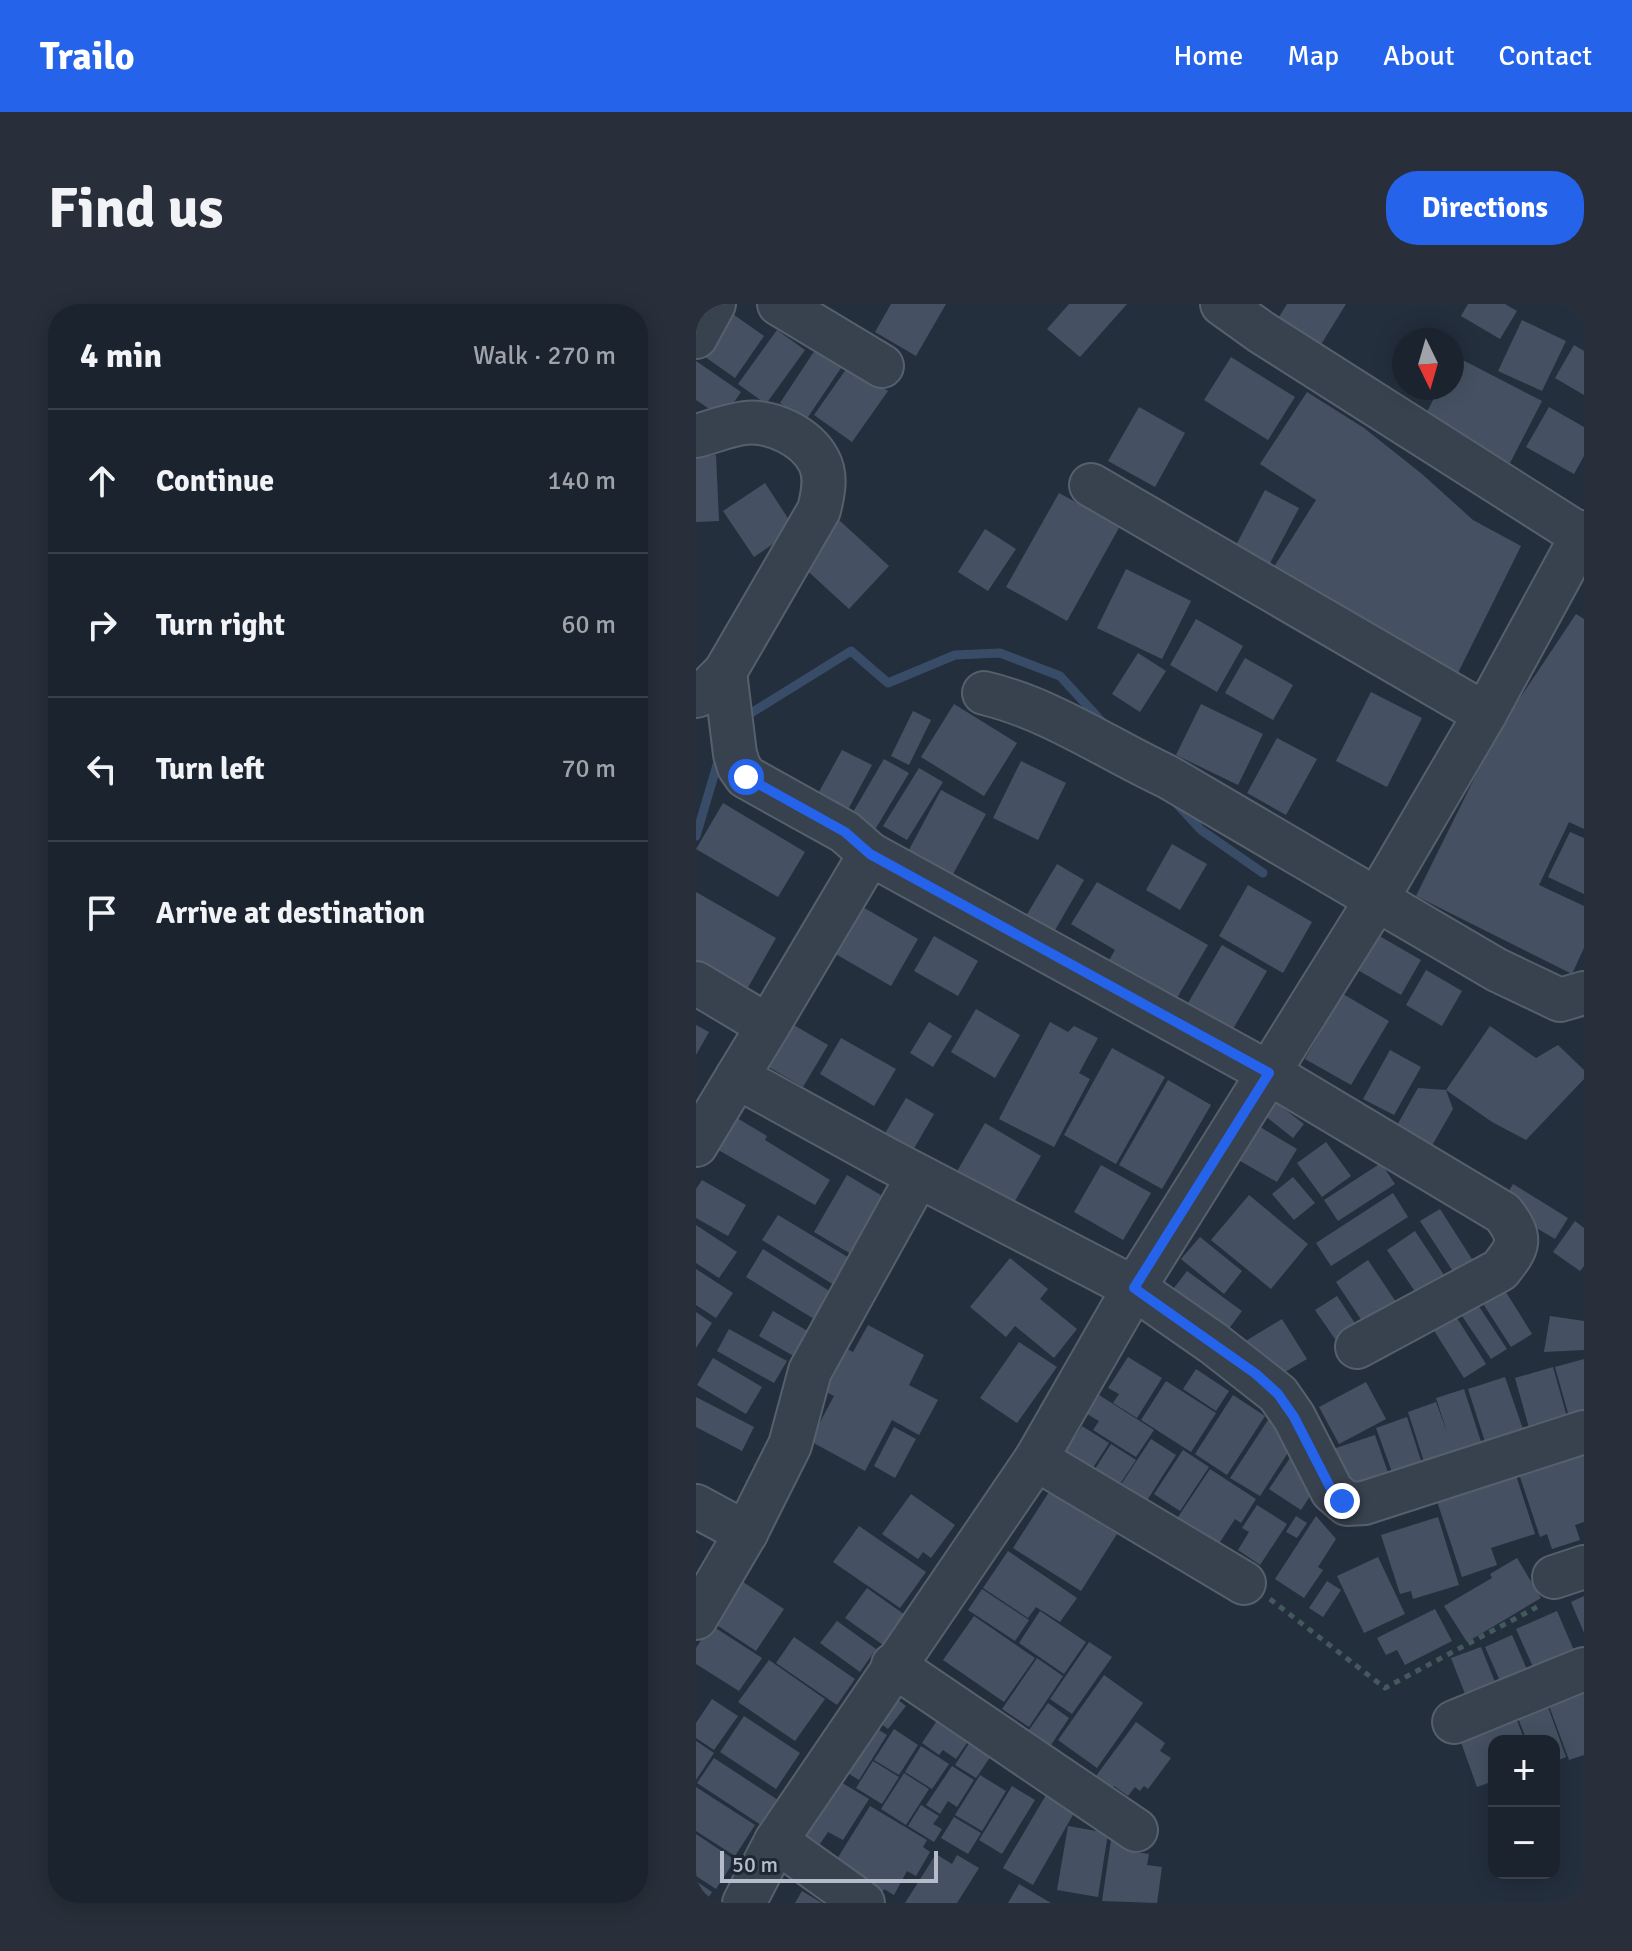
<!DOCTYPE html>
<html lang="en">
<head>
<meta charset="utf-8">
<style>
  body { margin:0; font-family:Signika,sans-serif; background:#282f3a; color:#f1f3f6 }
  .controls { position:absolute; right:24px; bottom:24px; display:grid; overflow:hidden; border-radius:16px; box-shadow:0 4px 20px #0003 }
  .controls button { width:72px; height:72px; display:grid; place-items:center; padding:0; border:0; border-bottom:2px solid #39404a; background:#1b232e; color:#f1f3f6; font:40px sans-serif }
  .compass { position:absolute; left:696px; top:24px; width:72px; height:72px; border-radius:50%; background:#1b232e; box-shadow:0 4px 20px #0003; rotate:175deg }
  .scale { position:absolute; left:24px; bottom:20px; width:218px; box-sizing:border-box; padding-left:8px; border:4px solid #b4bcc9; border-top:0; font-size:22px; line-height:28px; white-space:nowrap; color:#b4bcc9; -webkit-text-stroke:6px #1d2633; paint-order:stroke }
  .stop { position:absolute; width:24px; height:24px; margin:-18px; border:6px solid #2563eb; border-radius:50%; background:#fff }
  .stop.end { background:#2563eb; border-color:#fff; box-shadow:0 2px 8px #0008 }
  .list { margin:0; padding:0; list-style:none }
  h2 { display:flex; justify-content:space-between; align-items:center; height:104px; margin:0; padding:0 32px; font-size:34px }
  h2 small { font-size:26px; font-weight:400; color:#a0a4aa }
  .list li { display:grid; grid-template-columns:52px 1fr auto; gap:24px; align-items:center; box-sizing:border-box; height:144px; padding:0 32px; border-top:2px solid #39404a }
  .list b { display:block; font-size:30px; white-space:nowrap }
  .list em { font-size:26px; font-style:normal; color:#a0a4aa }
  .icon { flex:none; width:44px; height:44px; fill:none; stroke:currentColor; stroke-width:2; stroke-linecap:round; stroke-linejoin:round }
  .map { position:relative; flex:none; width:888px; height:1599px; overflow:hidden; border-radius:32px }
  header { display:flex; align-items:center; gap:48px; box-sizing:border-box; height:112px; padding:0 40px; background:#2563eb; color:#fff }
  header strong { font-size:38px }
  nav { display:flex; gap:44px; margin-inline-start:auto; font-size:28px }
  .intro { display:flex; align-items:center; justify-content:space-between; box-sizing:border-box; height:192px; padding:0 48px }
  h1 { margin:0; font-size:56px }
  .button { padding:20px 36px; border-radius:32px; background:#2563eb; color:#fff; font-size:28px; font-weight:700 }
  main { display:flex; gap:48px; padding:0 48px }
  aside { flex:1; background:#1b232e; border-radius:32px; box-shadow:0 4px 20px #0003 }
  .map>svg:first-child { display:block }
  .lines { fill:none; stroke-linecap:round; stroke-linejoin:round }
  .stream { stroke:#394c67; stroke-width:9 }
  .building { fill:#455162 }
  .minor-casing { stroke:#565f6c; stroke-width:46 }
  .path { stroke:#44595c; stroke-width:5; stroke-dasharray:6 6; stroke-linecap:butt }
  .minor { stroke:#38414e; stroke-width:42 }
  .route { stroke:#2563eb; stroke-width:10 }
</style>
</head>
<body>
<header>
<strong>Trailo</strong>
<nav><a>Home</a><a>Map</a><a>About</a><a>Contact</a></nav>
</header>
<div class="intro"><h1>Find us</h1><a class="button">Directions</a></div>
<main>
<aside>
<h2>4 min<small>Walk · 270 m</small></h2>
<ul class="list">
<li><svg class="icon" aria-label="ahead" viewBox="0 0 24 24"><path d="M12 20V5M6 11l6-6 6 6"/></svg><div><b>Continue</b></div><em>140 m</em></li>
<li><svg class="icon" aria-label="right" viewBox="0 0 24 24"><path d="M7 20v-9h11M14 6l5 5-5 5"/></svg><div><b>Turn right</b></div><em>60 m</em></li>
<li><svg class="icon" aria-label="left" viewBox="0 0 24 24"><path d="M17 20v-9H6M10 6l-5 5 5 5"/></svg><div><b>Turn left</b></div><em>70 m</em></li>
<li><svg class="icon" aria-label="arrive" viewBox="0 0 24 24"><path d="M6 21V4h12l-3 4 3 4H6"/></svg><div><b>Arrive at destination</b></div></li>
</ul>
</aside>
<div class="map">
<svg width="888" height="1599" viewBox="0 0 888 1599">
  <rect width="100%" height="100%" fill="#242f3e"/>
  <g class="lines">
    <g class="stream">
      <polyline points="47,414 155,347 192,379 259,351 304,349 364,372 409,421"/>
      <polyline points="481,500 505,526 567,569"/>
      <polyline points="0,532 24,451"/>
    </g>
  </g>
  <g class="building">
    <polygon points="195,0 250,0 220,52 179,28"/>
    <polygon points="373,0 431,0 384,53 351,25"/>
    <polygon points="591,0 650,0 621,47 578,21"/>
    <polygon points="772,0 809,0 821,7 804,35 765,12"/>
    <polygon points="34,8 68,32 39,74 5,50"/>
    <polygon points="826,16 870,37 846,87 802,67"/>
    <polygon points="81,26 109,46 70,100 42,80"/>
    <polygon points="878,41 888,47 888,91 859,74"/>
    <polygon points="121,43 147,61 110,116 84,99"/>
    <polygon points="759,52 846,97 814,159 728,114 743,84 756,84 756,59"/>
    <polygon points="535,53 599,93 572,136 508,96"/>
    <polygon points="0,57 45,88 27,114 0,96"/>
    <polygon points="153,61 192,87 156,138 118,111"/>
    <polygon points="611,88 668,124 726,170 777,216 825,242 758,377 576,266 620,196 564,160"/>
    <polygon points="443,103 489,129 459,183 412,157"/>
    <polygon points="853,103 888,123 888,152 878,170 830,143"/>
    <polygon points="20,151 23,217 0,218 0,152"/>
    <polygon points="69,179 99,225 58,253 27,207"/>
    <polygon points="569,186 603,204 572,263 538,245"/>
    <polygon points="363,189 424,222 371,317 310,283"/>
    <polygon points="143,216 193,262 153,305 103,259"/>
    <polygon points="289,225 320,245 292,287 262,268"/>
    <polygon points="430,265 495,297 466,355 401,324"/>
    <polygon points="880,310 888,315 888,525 873,518 843,581 888,602 888,644 876,670 720,592 779,473 814,409"/>
    <polygon points="500,315 547,342 521,388 474,361"/>
    <polygon points="442,349 470,367 444,408 416,390"/>
    <polygon points="549,354 597,381 577,416 529,389"/>
    <polygon points="675,388 726,414 691,483 640,457"/>
    <polygon points="258,400 321,439 288,492 225,453"/>
    <polygon points="505,400 567,430 542,481 480,451"/>
    <polygon points="217,407 235,416 213,461 195,452"/>
    <polygon points="581,434 621,455 590,511 551,489"/>
    <polygon points="146,446 176,461 148,513 118,497"/>
    <polygon points="188,455 213,469 177,529 153,515"/>
    <polygon points="325,457 370,479 342,536 297,514"/>
    <polygon points="223,464 247,478 211,536 187,522"/>
    <polygon points="245,486 290,510 251,581 207,557"/>
    <polygon points="27,499 109,548 82,593 0,545"/>
    <polygon points="874,528 888,534 888,590 852,573"/>
    <polygon points="476,540 511,560 484,606 450,586"/>
    <polygon points="361,560 388,576 355,633 327,617"/>
    <polygon points="401,578 512,641 475,704 408,665 419,646 375,620"/>
    <polygon points="552,581 616,618 587,669 523,632"/>
    <polygon points="0,588 80,634 46,694 0,667"/>
    <polygon points="158,598 222,635 195,682 131,645"/>
    <polygon points="680,630 725,656 705,691 660,665"/>
    <polygon points="238,632 282,657 262,692 218,667"/>
    <polygon points="526,641 571,667 537,725 492,699"/>
    <polygon points="730,666 766,687 746,722 710,701"/>
    <polygon points="647,690 693,717 655,781 609,755"/>
    <polygon points="280,705 324,731 299,774 255,748"/>
    <polygon points="233,718 256,732 237,763 214,749"/>
    <polygon points="354,718 372,728 378,722 402,734 383,769 394,775 358,843 303,815"/>
    <polygon points="96,720 132,741 107,783 71,762"/>
    <polygon points="0,721 13,728 0,751"/>
    <polygon points="794,722 840,754 862,741 888,766 888,775 830,836 796,818 750,786 757,805 730,852 695,832 722,784 750,786"/>
    <polygon points="145,734 200,765 178,802 124,770"/>
    <polygon points="416,744 469,773 420,860 368,831"/>
    <polygon points="694,746 725,763 698,811 667,795"/>
    <polygon points="472,776 515,801 466,885 423,861"/>
    <polygon points="210,794 238,810 216,848 188,831"/>
    <polygon points="578,797 608,820 597,834 568,811"/>
    <polygon points="36,811 71,832 69,836 134,876 119,901 17,843"/>
    <polygon points="289,819 345,852 316,902 260,869"/>
    <polygon points="559,820 601,845 581,878 539,854"/>
    <polygon points="630,838 655,872 626,893 601,859"/>
    <polygon points="685,859 699,880 642,917 628,896"/>
    <polygon points="405,861 455,889 427,936 378,908"/>
    <polygon points="151,871 188,893 155,950 118,928"/>
    <polygon points="597,873 619,899 598,916 576,890"/>
    <polygon points="6,876 50,901 32,932 0,914 0,885"/>
    <polygon points="817,880 872,914 859,935 804,902"/>
    <polygon points="697,889 712,913 635,962 620,939"/>
    <polygon points="553,891 612,940 575,985 515,936"/>
    <polygon points="744,905 781,963 762,975 724,917"/>
    <polygon points="82,911 155,955 138,981 66,936"/>
    <polygon points="879,917 888,924 888,962 884,967 857,948"/>
    <polygon points="0,921 41,948 23,974 0,959"/>
    <polygon points="719,927 748,971 720,989 691,946"/>
    <polygon points="504,933 546,967 528,990 485,955"/>
    <polygon points="67,945 135,988 118,1015 50,973"/>
    <polygon points="314,954 352,985 344,995 381,1025 358,1054 319,1022 310,1033 274,1003"/>
    <polygon points="672,956 700,998 668,1020 640,978"/>
    <polygon points="0,965 37,989 20,1014 0,1001"/>
    <polygon points="491,967 546,1007 523,1038 468,997"/>
    <polygon points="808,985 836,1030 815,1043 786,998"/>
    <polygon points="641,992 662,1024 641,1038 619,1006"/>
    <polygon points="780,998 811,1045 795,1055 764,1009"/>
    <polygon points="77,1007 115,1029 101,1054 63,1032"/>
    <polygon points="0,1008 16,1019 0,1044"/>
    <polygon points="759,1011 790,1060 768,1074 737,1025"/>
    <polygon points="854,1012 888,1017 888,1046 848,1048"/>
    <polygon points="586,1015 611,1055 572,1078 548,1038"/>
    <polygon points="172,1021 228,1051 213,1081 242,1096 223,1131 196,1116 169,1167 114,1137 138,1092 123,1084 146,1042 157,1048"/>
    <polygon points="33,1025 91,1057 78,1079 21,1047"/>
    <polygon points="323,1038 361,1063 321,1119 284,1094"/>
    <polygon points="432,1053 466,1074 441,1114 417,1099 423,1090 412,1084"/>
    <polygon points="17,1054 66,1083 50,1110 1,1081"/>
    <polygon points="888,1055 888,1116 875,1120 859,1063"/>
    <polygon points="857,1063 873,1120 837,1138 819,1074"/>
    <polygon points="500,1065 533,1087 520,1107 487,1085"/>
    <polygon points="809,1073 830,1134 792,1147 772,1085"/>
    <polygon points="470,1077 520,1109 495,1148 445,1116"/>
    <polygon points="670,1078 690,1115 643,1140 623,1103"/>
    <polygon points="768,1085 789,1150 729,1161 712,1108 740,1098 752,1131 740,1094"/>
    <polygon points="403,1091 458,1126 440,1153 397,1126 403,1117 391,1110"/>
    <polygon points="537,1091 569,1112 531,1171 499,1150"/>
    <polygon points="0,1093 58,1123 46,1147 0,1123"/>
    <polygon points="711,1113 730,1172 701,1182 680,1124"/>
    <polygon points="572,1116 591,1128 585,1137 595,1144 564,1192 534,1174"/>
    <polygon points="386,1122 413,1139 391,1173 364,1156"/>
    <polygon points="198,1123 220,1135 199,1174 178,1162"/>
    <polygon points="679,1131 697,1183 651,1197 634,1146"/>
    <polygon points="455,1135 480,1151 450,1198 424,1182"/>
    <polygon points="415,1140 440,1156 422,1183 397,1168"/>
    <polygon points="888,1142 888,1218 879,1221 884,1236 856,1245 851,1230 844,1233 821,1164"/>
    <polygon points="487,1146 513,1163 484,1207 458,1190"/>
    <polygon points="594,1154 625,1175 605,1206 573,1185"/>
    <polygon points="817,1162 839,1230 795,1244 801,1261 766,1273 738,1188"/>
    <polygon points="514,1165 560,1195 545,1219 539,1215 515,1252 474,1225"/>
    <polygon points="353,1188 421,1230 385,1287 317,1244"/>
    <polygon points="215,1190 259,1221 235,1254 227,1248 222,1255 186,1230"/>
    <polygon points="561,1201 591,1220 564,1261 542,1246 553,1228 546,1224"/>
    <polygon points="600,1212 611,1219 601,1234 590,1228"/>
    <polygon points="620,1212 640,1235 622,1263 627,1266 608,1294 579,1275"/>
    <polygon points="742,1213 763,1281 717,1295 715,1287 704,1290 685,1231"/>
    <polygon points="163,1222 230,1268 204,1304 137,1258"/>
    <polygon points="312,1247 381,1294 364,1318 340,1303 332,1314 287,1284"/>
    <polygon points="682,1253 709,1310 668,1329 641,1272"/>
    <polygon points="821,1254 845,1294 771,1338 748,1302 796,1274 794,1270"/>
    <polygon points="38,1272 88,1305 60,1347 10,1314"/>
    <polygon points="631,1277 645,1286 627,1313 613,1304"/>
    <polygon points="171,1284 219,1318 197,1348 149,1314"/>
    <polygon points="286,1285 333,1316 319,1337 272,1306"/>
    <polygon points="888,1292 888,1329 875,1298"/>
    <polygon points="739,1305 756,1337 709,1361 701,1346 690,1351 681,1334"/>
    <polygon points="344,1307 390,1338 368,1370 323,1339"/>
    <polygon points="861,1307 882,1356 842,1374 820,1325"/>
    <polygon points="278,1312 339,1354 308,1398 247,1356"/>
    <polygon points="141,1317 180,1345 164,1368 124,1339"/>
    <polygon points="15,1321 66,1354 43,1387 0,1360 0,1344"/>
    <polygon points="816,1331 836,1377 809,1388 789,1343"/>
    <polygon points="98,1333 159,1375 141,1401 80,1359"/>
    <polygon points="393,1338 416,1353 376,1410 354,1395"/>
    <polygon points="785,1343 803,1388 773,1400 755,1354"/>
    <polygon points="341,1354 367,1372 333,1423 306,1405"/>
    <polygon points="73,1356 129,1395 99,1437 42,1398"/>
    <polygon points="408,1371 447,1399 401,1464 362,1436"/>
    <polygon points="888,1377 888,1451 873,1456 849,1391"/>
    <polygon points="188,1385 210,1402 192,1425 170,1408"/>
    <polygon points="16,1395 42,1412 18,1446 0,1434 0,1419"/>
    <polygon points="352,1399 373,1414 355,1441 333,1426"/>
    <polygon points="852,1403 870,1453 858,1458 858,1437 831,1437 822,1414"/>
    <polygon points="818,1408 828,1435 798,1437 798,1477 781,1483 761,1427"/>
    <polygon points="48,1412 104,1449 80,1485 24,1448"/>
    <polygon points="164,1414 191,1431 163,1476 136,1459"/>
    <polygon points="242,1415 273,1436 260,1455 247,1446 243,1451 226,1439"/>
    <polygon points="440,1418 469,1439 464,1447 475,1454 452,1485 448,1482 444,1487 439,1483 432,1492 418,1482 413,1488 397,1476"/>
    <polygon points="198,1425 222,1441 203,1471 178,1456"/>
    <polygon points="276,1435 297,1449 280,1474 259,1461"/>
    <polygon points="0,1437 18,1449 0,1476"/>
    <polygon points="225,1442 253,1460 236,1485 209,1468"/>
    <polygon points="18,1454 85,1498 68,1523 1,1479"/>
    <polygon points="177,1457 203,1473 186,1500 160,1484"/>
    <polygon points="256,1462 278,1476 261,1503 252,1497 244,1510 230,1501"/>
    <polygon points="128,1468 173,1495 147,1536 132,1528 124,1540 102,1526"/>
    <polygon points="208,1469 233,1485 210,1521 185,1505"/>
    <polygon points="284,1471 310,1487 286,1527 259,1511"/>
    <polygon points="316,1482 339,1496 306,1550 283,1536"/>
    <polygon points="0,1483 59,1521 39,1552 0,1527"/>
    <polygon points="353,1486 382,1502 337,1581 307,1564"/>
    <polygon points="225,1501 243,1512 237,1520 246,1525 238,1538 212,1522"/>
    <polygon points="174,1502 231,1536 227,1543 234,1548 220,1572 211,1567 198,1591 188,1585 184,1591 136,1563"/>
    <polygon points="258,1513 285,1529 272,1550 245,1534"/>
    <polygon points="372,1522 412,1529 402,1593 361,1586"/>
    <polygon points="416,1529 440,1532 438,1548 453,1550 451,1561 466,1563 461,1599 406,1597"/>
    <polygon points="0,1530 39,1556 20,1585 0,1572"/>
    <polygon points="240,1550 256,1560 261,1551 283,1564 261,1599 209,1599"/>
    <polygon points="0,1577 16,1588 9,1599 0,1599"/>
    <polygon points="323,1580 355,1599 312,1599"/>
    <polygon points="106,1587 126,1599 99,1599"/>
  </g>
  <g class="lines">
    <defs>
      <g id="minor">
        <polyline points="83,0 186,62"/>
        <polyline points="526,0 565,28 886,232"/>
        <polyline points="0,33 18,0"/>
        <path d="M0,132C16,128 32,121 49,119C75,116 110,132 123,157C131,172 127,190 123,206L29,368L8,389L0,392"/>
        <polyline points="395,181 789,410"/>
        <polyline points="29,368 39,450 43,463 50,473 149,528 174,550"/>
        <path d="M288,389C355,405 410,444 472,473L801,666L864,696L888,689"/>
        <path d="M0,679L72,722L174,550L573,769L807,909C827,935 823,942 804,966L661,1043"/>
        <polyline points="72,722 41,773 192,856 438,984 517,1039 582,1090 598,1113 636,1187 651,1200 668,1199 888,1128"/>
        <polyline points="0,841 41,773"/>
        <polyline points="340,1155 548,1279"/>
        <polyline points="0,1202 50,1229 94,1141 114,1067 222,872"/>
        <polyline points="858,1273 888,1263"/>
        <polyline points="0,1314 50,1229"/>
        <polyline points="197,1361 440,1526"/>
        <polyline points="758,1418 888,1365"/>
        <polyline points="48,1599 80,1537"/>
        <polyline points="167,1599 80,1537 340,1155 438,984 681,595 789,410 888,228"/>
      </g>
    </defs>
    <use href="#minor" class="minor-casing"/>
    <polyline class="path" points="574,1295 689,1384 841,1303"/>
    <use href="#minor" class="minor"/>
  </g>
  <g class="lines">
    <polyline class="route" points="50,473 149,528 174,550 573,769 438,984 560,1070 582,1090 598,1113 636,1187 646,1197"/>
  </g>
</svg>
<div class="controls">
<button>+</button>
<button>−</button>
</div>
<svg class="compass" viewBox="-18 -18 36 36"><path d="M0-13l5 13h-10z" fill="#e53935"/><path d="M0 13l5-13h-10z" fill="#a0a4aa"/></svg>
<div class="scale">50 m</div>
<div class="stop" style="left:50px;top:473px"></div>
<div class="stop end" style="left:646px;top:1197px"></div>
</div>
</main>
</body>
</html>
